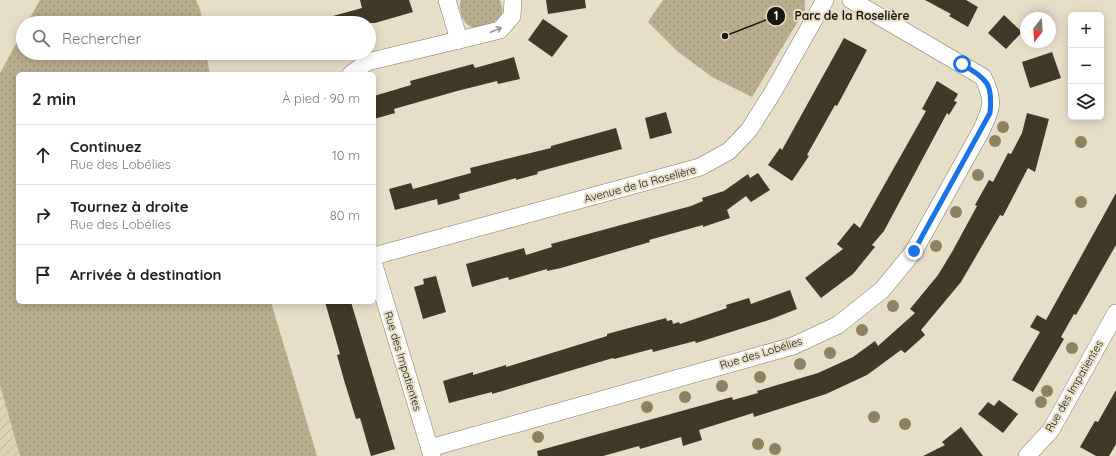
<!DOCTYPE html>
<html lang="fr">
<head>
<meta charset="utf-8">
<style>
  body { margin:0; font-family:Quicksand,sans-serif; background:#f6f6f6; color:#222 }
  .controls { position:absolute; right:12px; top:12px; display:grid; overflow:hidden; border-radius:6px; box-shadow:0 2px 10px #0003 }
  .controls button { width:36px; height:36px; display:grid; place-items:center; padding:0; border:0; border-bottom:1px solid #e0e0e0; background:#fff; color:#222; font:20px sans-serif }
  .compass { position:absolute; left:1020px; top:12px; width:36px; height:36px; border-radius:50%; background:#fff; box-shadow:0 2px 10px #0003; rotate:197deg }
  .stop { position:absolute; width:12px; height:12px; margin:-9px; border:3px solid #1a73e8; border-radius:50%; background:#fff }
  .stop.end { background:#1a73e8; border-color:#fff; box-shadow:0 1px 4px #0008 }
  .list { margin:0; padding:0; list-style:none }
  h2 { display:flex; justify-content:space-between; align-items:center; height:52px; margin:0; padding:0 16px; font-size:17px }
  h2 small { font-size:13px; font-weight:400; color:#767676 }
  .list li { display:grid; grid-template-columns:26px 1fr auto; gap:12px; align-items:center; box-sizing:border-box; height:60px; padding:0 16px; border-top:1px solid #e0e0e0 }
  .list b { display:block; font-size:15px; white-space:nowrap }
  .list p { margin:0; font-size:13px; white-space:nowrap; color:#767676 }
  .list em { font-size:13px; font-style:normal; color:#767676 }
  .icon { flex:none; width:22px; height:22px; fill:none; stroke:currentColor; stroke-width:2; stroke-linecap:round; stroke-linejoin:round }
  .map { position:relative; flex:none; width:1116px; height:456px; overflow:hidden }
  .search { position:absolute; background:#fff; box-shadow:0 2px 10px #0003; left:16px; top:16px; width:360px; height:44px; display:flex; align-items:center; gap:10px; box-sizing:border-box; padding:0 14px; border-radius:22px; color:#767676; font-size:15px }
  .panel { position:absolute; background:#fff; box-shadow:0 2px 10px #0003; left:16px; top:72px; width:360px; height:232px; border-radius:6px }
  .map>svg:first-child { display:block }
  .industrial { fill:url(#industrial-furrows) }
  .green { fill:url(#green-dots) }
  .building { fill:#403928 }
  .lines { fill:none; stroke-linecap:round; stroke-linejoin:round }
  .minor-casing { stroke:#807865; stroke-width:18 }
  .minor { stroke:#fff; stroke-width:17 }
  .tree { fill:#8d8161 }
  .oneway { stroke:#989693 }
  .route { stroke:#1a73e8; stroke-width:5 }
  .labels { text-anchor:middle; dominant-baseline:central; stroke-width:4; stroke-linejoin:round; paint-order:stroke }
  .street-label { font-size:11px; fill:#1a160f; stroke:#e7dec8 }
  .leader { fill:none; stroke:#1a160f; stroke-width:1.5 }
  .callout-dot { fill:#1a160f; stroke:#e7dec8; stroke-width:1.5 }
  .mark-label { font-size:12px; text-anchor:middle; font-weight:bold; fill:#fff }
  .callout-label { font-size:12px; text-anchor:middle; font-weight:bold; fill:#1a160f; stroke:#e7dec8; stroke-width:4; stroke-linejoin:round; paint-order:stroke }
</style>
</head>
<body>
<div class="map">
<svg width="1116" height="456" viewBox="0 0 1116 456">
  <defs>
    <pattern id="industrial-furrows" width="10" height="10" patternUnits="userSpaceOnUse"><rect width="10" height="10" fill="#ded2b6"/><path d="M-1 1l2-2M0 10L10 0M9 11l2-2" fill="none" stroke="#beb49b"/></pattern>
    <pattern id="green-dots" width="8" height="8" patternUnits="userSpaceOnUse"><rect width="8" height="8" fill="#baad8f"/><path d="M2 2h.1M6 6h.1" fill="none" stroke="#9f947a" stroke-width="1.8" stroke-linecap="round"/></pattern>
  </defs>
  <rect width="100%" height="100%" fill="#e7dec8"/>
  <polygon class="industrial" points="0,385 20,456 0,456"/>
  <g class="green">
    <polygon points="40,0 196,0 201,12 202,23 27,23"/>
    <path d="M461,0H500C501,5 504,10 501,15C497,23 479,30 471,27C462,23 458,8 461,0Z"/>
    <polygon points="663,0 805,0 805,10 752,97 712,77 677,51 648,22"/>
    <polygon points="23,31 23,53 206,53 210,74 18,74 18,302 271,302 317,456 20,456 0,385 0,73"/>
  </g>
  <g class="building">
    <polygon points="360,0 409,0 413,12 375,23 322,23 322,19 362,8"/>
    <polygon points="546,0 585,0 586,8 548,14"/>
    <polygon points="925,0 966,0 978,7 968,27 949,16 951,14"/>
    <polygon points="1004,15 1022,32 1006,49 988,33"/>
    <polygon points="543,19 568,36 552,57 528,40"/>
    <polygon points="844,38 867,50 837,106 835,105 807,155 809,156 792,181 768,165 780,148 782,150"/>
    <polygon points="1052,52 1061,78 1030,88 1022,62"/>
    <polygon points="514,57 520,79 498,84 497,81 457,91 394,109 395,113 374,119 374,96 411,85 410,81 432,75 473,64 475,68"/>
    <polygon points="937,81 958,94 954,101 957,102 949,115 947,113 884,231 872,245 875,247 853,274 821,298 805,278 843,249 837,244 854,223 860,228 926,111 922,109"/>
    <polygon points="666,112 672,133 650,139 645,118"/>
    <polygon points="1027,113 1049,119 1035,172 1028,168 1003,216 1000,215 961,282 921,330 925,335 905,353 901,350 867,375 826,394 754,417 753,413 699,430 702,440 683,446 681,437 640,449 639,446 603,456 538,456 537,451 732,397 733,400 758,393 757,391 818,373 853,357 875,341 878,346 915,313 910,309 938,275 952,252 977,206 975,205 989,180 993,182 1008,153 1011,154 1022,133"/>
    <polygon points="616,128 622,149 537,172 538,174 516,180 516,178 459,194 460,199 438,205 437,199 395,210 389,189 411,183 413,189 471,173 470,168 551,148 551,146"/>
    <polygon points="758,173 770,190 751,202 746,196 727,210 730,218 703,227 703,225 649,240 650,242 561,268 547,271 547,269 509,280 508,277 472,287 466,264 524,248 526,255 552,247 551,244 691,206 703,201 702,198 724,191 748,174 750,178"/>
    <polygon points="1116,193 1116,245 1076,315 1074,314 1061,337 1064,339 1033,392 1012,380 1040,332 1030,327 1037,315 1046,320"/>
    <polygon points="436,276 446,312 423,319 414,287 424,284 423,279"/>
    <polygon points="790,290 797,309 769,320 696,343 695,341 653,352 652,349 614,359 613,358 492,394 492,392 449,403 443,381 473,372 473,375 506,365 506,367 607,336 607,334 666,318 667,321 672,320 673,324 679,322 680,324 727,308 726,305 749,298 751,304"/>
    <polygon points="325,302 351,302 395,449 371,456 360,418 356,419 344,380 337,355 340,354"/>
    <polygon points="1116,390 1116,444 1109,456 1096,456 1080,447 1095,421 1098,422"/>
    <polygon points="999,400 1018,414 1003,433 978,414 988,402 994,406"/>
    <polygon points="961,427 983,456 923,456 945,445 942,442"/>
  </g>
  <g class="lines">
    <defs>
      <g id="minor">
        <polyline points="459,40 500,30 512,16 513,0"/>
        <polyline points="351,74 367,62 459,40 447,0"/>
        <polyline points="374,256 700,167 729,151 749,130 773,92 825,0"/>
        <polyline points="374,265 432,456"/>
        <path d="M430,448L793,346L838,325L882,290L914,251L981,131C992,107 995,102 983,77L851,0"/>
        <polyline points="1027,456 1051,430 1116,313"/>
      </g>
    </defs>
    <use href="#minor" class="minor-casing"/>
    <use href="#minor" class="minor"/>
  </g>
  <g class="tree">
    <circle cx="1003" cy="127" r="6"/>
    <circle cx="995" cy="141" r="6"/>
    <circle cx="1081" cy="142" r="6"/>
    <circle cx="978" cy="175" r="6"/>
    <circle cx="1081" cy="202" r="6"/>
    <circle cx="956" cy="212" r="6"/>
    <circle cx="936" cy="246" r="6"/>
    <circle cx="893" cy="306" r="6"/>
    <circle cx="862" cy="330" r="6"/>
    <circle cx="1072" cy="348" r="6"/>
    <circle cx="830" cy="353" r="6"/>
    <circle cx="800" cy="364" r="6"/>
    <circle cx="760" cy="377" r="6"/>
    <circle cx="722" cy="386" r="6"/>
    <circle cx="1047" cy="391" r="6"/>
    <circle cx="685" cy="397" r="6"/>
    <circle cx="1041" cy="402" r="6"/>
    <circle cx="647" cy="407" r="6"/>
    <circle cx="874" cy="417" r="6"/>
    <circle cx="905" cy="424" r="6"/>
    <circle cx="538" cy="437" r="6"/>
    <circle cx="758" cy="444" r="6"/>
    <circle cx="775" cy="449" r="6"/>
  </g>
  <defs><path id="oneway-shaft" d="M-6 0H5M1.5-3L5.5 0L1.5 3" fill="none" stroke-width="1.6" stroke-linecap="round" stroke-linejoin="round"/></defs>
  <use class="oneway" href="#oneway-shaft" transform="translate(496 30) rotate(-23)"/>
  <g class="lines">
    <path class="route" d="M914,251L990,113C993,82 987,80 962,64"/>
  </g>
  <g class="labels">
    <g class="street-label">
      <text transform="translate(640 184) rotate(-15)">Avenue de la Roselière</text>
      <text transform="translate(761 353) rotate(-17)">Rue des Lobélies</text>
      <text transform="translate(403 361) rotate(73)">Rue des Impatientes</text>
      <text transform="translate(1074 386) rotate(-60)">Rue des Impatientes</text>
    </g>
  </g>
  <path class="leader" d="M725 36L776 16"/>
  <g class="callout-dot">
    <circle cx="725" cy="36" r="4"/>
    <circle cx="776" cy="16" r="10"/>
  </g>
  <g class="mark-label">
    <text x="776" y="20">1</text>
  </g>
  <g class="callout-label">
    <text x="852" y="20">Parc de la Roselière</text>
  </g>
</svg>
<div class="controls">
<button>+</button>
<button>−</button>
<button><svg class="icon" aria-label="layers" viewBox="0 0 24 24"><path d="M12 4l9 5-9 5-9-5zM3 14l9 5 9-5"/></svg></button>
</div>
<svg class="compass" viewBox="-18 -18 36 36"><path d="M0-13l5 13h-10z" fill="#e53935"/><path d="M0 13l5-13h-10z" fill="#767676"/></svg>
<div class="stop" style="left:962px;top:64px"></div>
<div class="stop end" style="left:914px;top:251px"></div>
<div class="search"><svg class="icon" aria-label="search" viewBox="0 0 24 24"><circle cx="10" cy="10" r="6"/><path d="M15 15l6 6"/></svg>Rechercher</div>
<section class="panel">
<h2>2 min<small>À pied · 90 m</small></h2>
<ul class="list">
<li><svg class="icon" aria-label="ahead" viewBox="0 0 24 24"><path d="M12 20V5M6 11l6-6 6 6"/></svg><div><b>Continuez</b><p>Rue des Lobélies</p></div><em>10 m</em></li>
<li><svg class="icon" aria-label="right" viewBox="0 0 24 24"><path d="M7 20v-9h11M14 6l5 5-5 5"/></svg><div><b>Tournez à droite</b><p>Rue des Lobélies</p></div><em>80 m</em></li>
<li><svg class="icon" aria-label="arrive" viewBox="0 0 24 24"><path d="M6 21V4h12l-3 4 3 4H6"/></svg><div><b>Arrivée à destination</b></div></li>
</ul>
</section>
</div>
</body>
</html>
